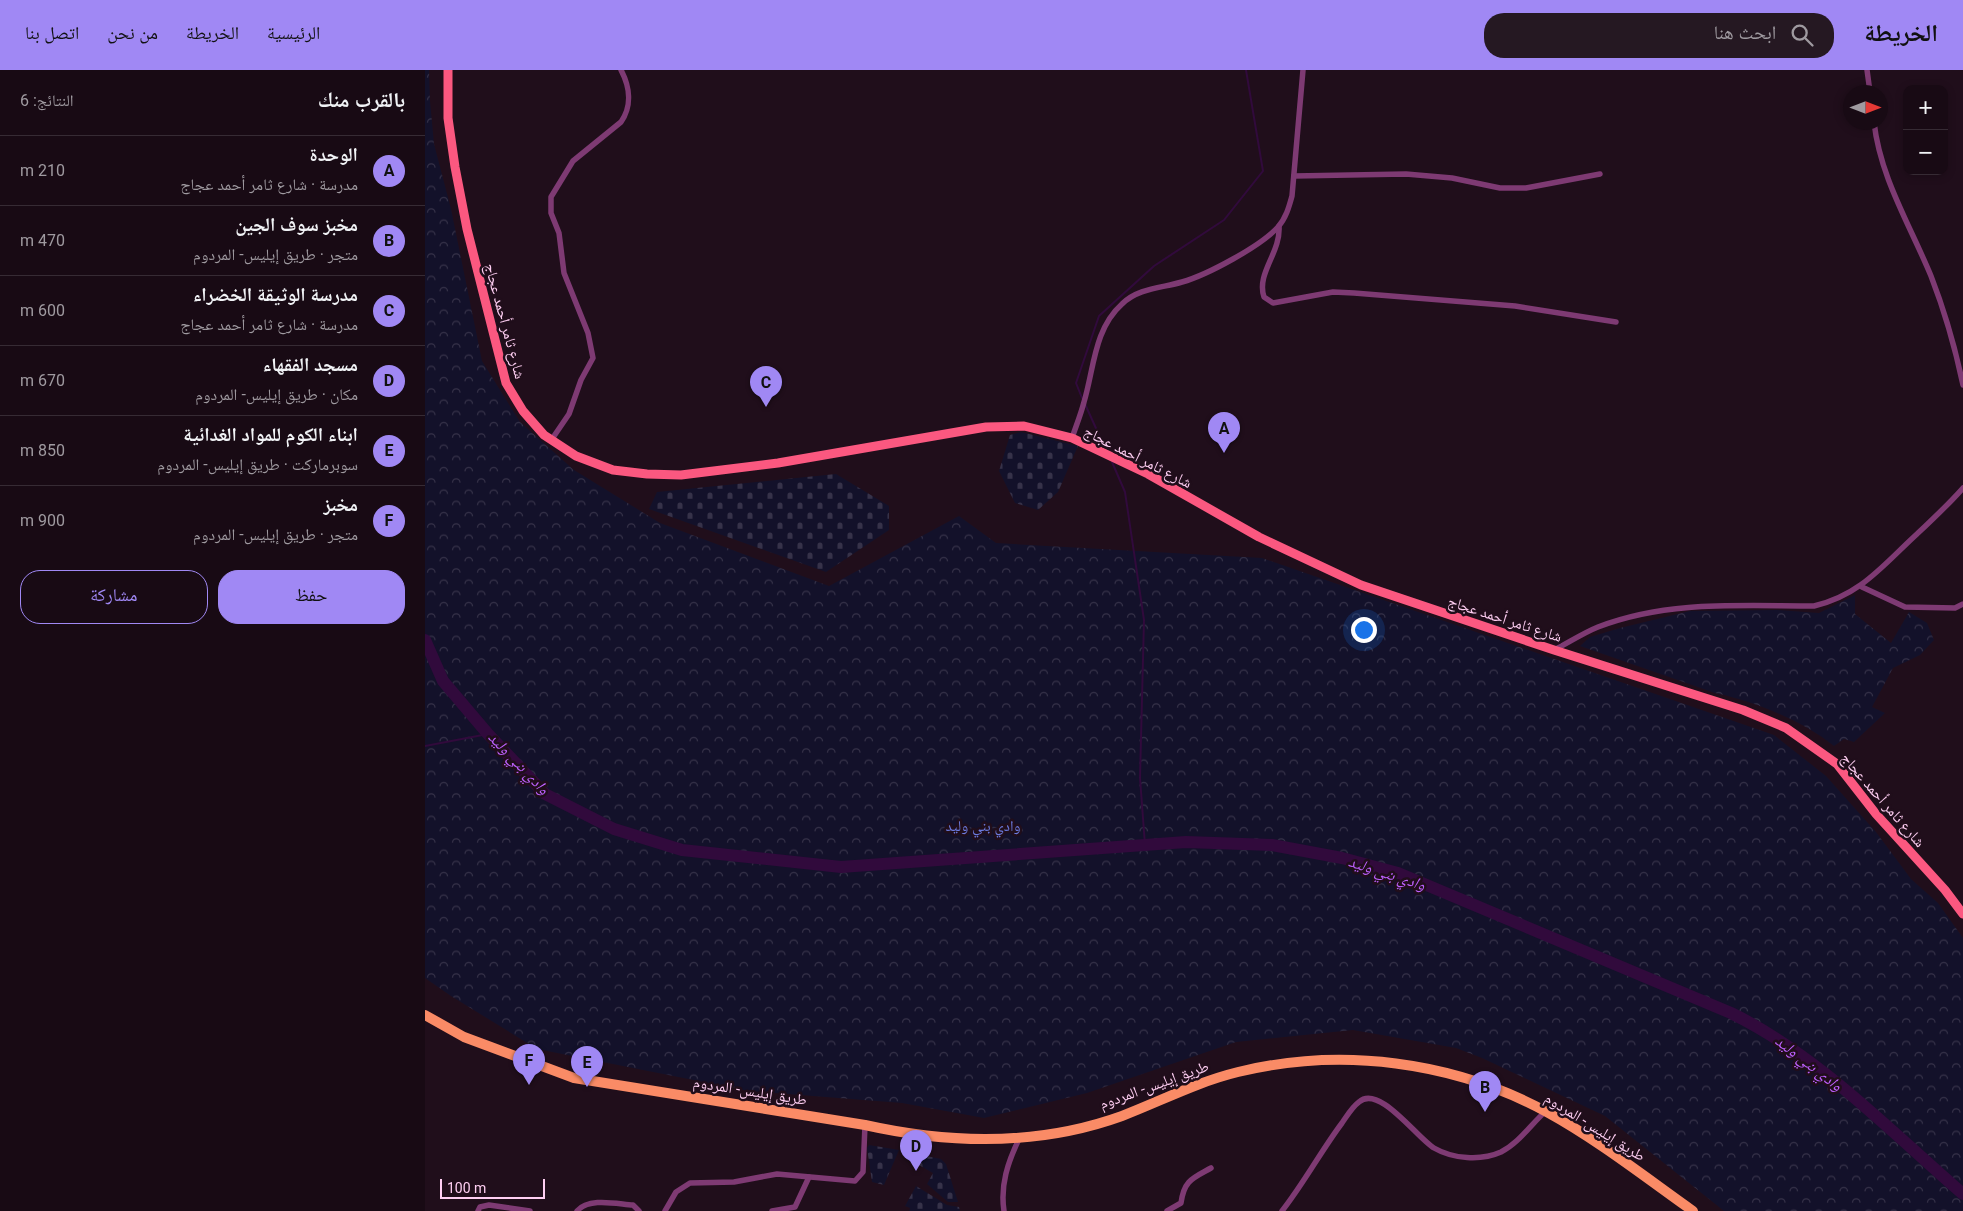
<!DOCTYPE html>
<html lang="ar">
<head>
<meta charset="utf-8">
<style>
  body { margin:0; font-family:Roboto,"Noto Naskh Arabic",sans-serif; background:#251822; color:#f1f3f6; direction:rtl }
  .controls { position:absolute; right:15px; top:15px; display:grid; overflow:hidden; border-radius:10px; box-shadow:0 2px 8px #0003 }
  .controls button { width:45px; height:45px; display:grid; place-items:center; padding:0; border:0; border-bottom:1px solid #362b34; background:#180a14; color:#f1f3f6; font:25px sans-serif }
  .compass { position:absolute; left:1418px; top:15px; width:45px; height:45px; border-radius:50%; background:#180a14; box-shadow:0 2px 8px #0003; rotate:90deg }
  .scale { position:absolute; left:15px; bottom:12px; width:105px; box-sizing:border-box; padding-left:5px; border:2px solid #fecef2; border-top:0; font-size:14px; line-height:18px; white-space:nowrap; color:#fecef2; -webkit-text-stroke:4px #200e1b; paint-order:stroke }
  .you { position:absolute; left:938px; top:559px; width:18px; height:18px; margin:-12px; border:4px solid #fff; border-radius:50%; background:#1a73e8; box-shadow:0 0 0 8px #1a73e833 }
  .badge { display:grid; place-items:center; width:32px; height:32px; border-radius:50%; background:#a088f4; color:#111; font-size:16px; font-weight:700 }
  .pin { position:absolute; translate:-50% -41px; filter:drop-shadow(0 1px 2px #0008) }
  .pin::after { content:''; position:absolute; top:26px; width:18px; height:15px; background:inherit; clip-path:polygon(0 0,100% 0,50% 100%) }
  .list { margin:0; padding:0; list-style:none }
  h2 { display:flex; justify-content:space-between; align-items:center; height:65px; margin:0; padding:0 20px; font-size:21px }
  h2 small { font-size:16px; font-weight:400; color:#9f9aa0 }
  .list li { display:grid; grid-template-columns:32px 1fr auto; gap:15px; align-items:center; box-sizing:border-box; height:70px; padding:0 20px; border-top:1px solid #362b34 }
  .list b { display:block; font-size:19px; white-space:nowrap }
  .list p { margin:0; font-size:16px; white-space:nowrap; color:#9f9aa0 }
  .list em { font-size:16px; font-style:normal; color:#9f9aa0 }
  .actions { display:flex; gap:10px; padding:15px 20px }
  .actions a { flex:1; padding:11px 0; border:1px solid #a088f4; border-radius:20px; text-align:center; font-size:18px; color:#a088f4 }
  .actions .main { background:#a088f4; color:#111 }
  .icon { flex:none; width:28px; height:28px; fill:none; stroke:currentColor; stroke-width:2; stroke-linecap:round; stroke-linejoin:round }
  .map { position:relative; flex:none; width:1538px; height:1141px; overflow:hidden; direction:ltr }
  header { display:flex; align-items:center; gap:30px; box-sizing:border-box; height:70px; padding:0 25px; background:#a088f4; color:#111 }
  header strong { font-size:24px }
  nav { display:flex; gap:28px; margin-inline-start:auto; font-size:18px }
  .search { width:350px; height:45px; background:#251822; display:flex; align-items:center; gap:12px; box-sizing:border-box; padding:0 18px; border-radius:20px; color:#9f9aa0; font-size:19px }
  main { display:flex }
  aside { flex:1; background:#180a14 }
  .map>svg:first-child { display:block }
  .forest { fill:url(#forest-crowns) }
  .cemetery { fill:url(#cemetery-stones) }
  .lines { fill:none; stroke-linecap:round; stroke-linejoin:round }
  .stream { stroke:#310a3c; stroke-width:2 }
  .river { stroke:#310a3c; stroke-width:12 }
  .minor { stroke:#7e3a73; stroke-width:5.5 }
  .primary { stroke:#fb5880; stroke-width:9 }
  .trunk { stroke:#fa8b66; stroke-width:10 }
  .labels { text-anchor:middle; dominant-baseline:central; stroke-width:5; stroke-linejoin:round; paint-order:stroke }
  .street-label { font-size:15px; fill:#fecef2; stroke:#200e1b }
  .park-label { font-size:15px; fill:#6c7bdf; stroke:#200e1b }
  .water-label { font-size:16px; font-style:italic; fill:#bc5ffb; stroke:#200e1b }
</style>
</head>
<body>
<header>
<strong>الخريطة</strong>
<div class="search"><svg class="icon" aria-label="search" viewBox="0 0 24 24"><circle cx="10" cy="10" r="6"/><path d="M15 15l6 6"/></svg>ابحث هنا</div>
<nav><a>الرئيسية</a><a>الخريطة</a><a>من نحن</a><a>اتصل بنا</a></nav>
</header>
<main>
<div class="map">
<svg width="1538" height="1141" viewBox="0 0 1538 1141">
  <defs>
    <pattern id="forest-crowns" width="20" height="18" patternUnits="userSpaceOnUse" patternTransform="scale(1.25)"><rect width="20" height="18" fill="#13112a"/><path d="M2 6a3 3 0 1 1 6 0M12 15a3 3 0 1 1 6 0" fill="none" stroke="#363249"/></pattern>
    <pattern id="cemetery-stones" width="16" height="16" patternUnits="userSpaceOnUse" patternTransform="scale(1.25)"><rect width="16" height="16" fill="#13112a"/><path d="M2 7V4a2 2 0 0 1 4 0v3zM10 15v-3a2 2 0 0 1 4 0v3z" fill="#363249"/></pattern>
  </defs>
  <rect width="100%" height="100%" fill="#200e1b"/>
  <g class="forest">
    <polygon points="0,0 4,0 5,31 9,74 26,139 57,291 95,352 149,400 235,453 404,516 534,446 571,473 837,488 1349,665 1401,706 1451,762 1486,809 1513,833 1538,868 1538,1141 1299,1141 1180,1046 1057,988 1031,978 928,960 811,972 662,1023 559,1048 477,1033 324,1021 112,979 26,926 0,908"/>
    <path d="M1430,525V544L1466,573L1484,542L1502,553L1509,570L1495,585L1468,598L1447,637L1460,643L1429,672L1419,669L1409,676C1376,650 1331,632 1290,623L1155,576L1165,567L1195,558L1265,541L1352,540L1394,543Z"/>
  </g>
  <g class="cemetery">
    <polygon points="596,362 653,376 633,422 613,440 590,433 574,401 585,365"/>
    <polygon points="411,404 464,436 464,460 401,502 224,439 232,422"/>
    <polygon points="444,1075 474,1080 459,1115 447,1112 442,1078"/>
    <polygon points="487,1083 516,1089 521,1094 533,1132 523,1132 502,1114 508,1103 485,1090"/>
    <polygon points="491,1116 522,1135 534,1137 535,1141 484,1141 485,1138 480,1136"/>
  </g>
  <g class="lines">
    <g class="stream">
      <polyline points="657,328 651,313 674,246 729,196 799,150 838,101 821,0"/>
      <polyline points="660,334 679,376"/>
      <polyline points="687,392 700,422 719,550 715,708 720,775"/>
      <polyline points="0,676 63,664"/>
    </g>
    <path class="river" d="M0,570L18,611L63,664L120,724L189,759L257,780L416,797L761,772L847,775L917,788L973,803L1306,943C1394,986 1464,1060 1538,1124"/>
    <g class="minor">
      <polyline points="1442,0 1445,22"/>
      <path d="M1449,52C1455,107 1485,155 1506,206C1520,242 1530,277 1538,315"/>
      <polyline points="869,106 981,104 1027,108 1075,118 1101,118 1175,104"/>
      <path d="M854,156C856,183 831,203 839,227L848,233L908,222L929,223L1090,236L1191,252"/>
      <path d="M647,368C651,356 656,344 659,332C669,299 669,259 697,234C713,218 737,218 757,212C782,205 836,176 853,157C861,148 864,137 867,126L878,0"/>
      <path d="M127,369L144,344L156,310L168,288L163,263L139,203L134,163L126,143V127L148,91L196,52C207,36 205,17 196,0"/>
      <polyline points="1437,517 1480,537 1530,538 1538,534"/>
      <path d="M1129,580C1143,573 1158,563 1173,557C1243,530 1317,536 1389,536C1436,525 1458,495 1492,464C1508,449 1523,435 1538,418"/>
      <polyline points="53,1141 55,1137 64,1135 105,1141"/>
      <path d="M152,1141C164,1127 192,1134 208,1135L214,1141"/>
      <polyline points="240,1141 251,1122 265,1113 309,1112 352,1104 430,1111 438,1102 440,1055"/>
      <polyline points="347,1141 370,1137 384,1107"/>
      <path d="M579,1141C575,1115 583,1092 594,1069"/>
      <path d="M742,1141L756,1133C759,1110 768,1108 786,1098"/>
      <path d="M857,1141C879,1113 896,1081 917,1053C922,1046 927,1037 934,1032C954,1014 992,1068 1009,1078C1028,1089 1056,1091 1076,1082C1094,1073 1106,1054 1121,1041"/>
    </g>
    <polyline class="primary" points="23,0 23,48 30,97 42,159 81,313 98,341 119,365 151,386 188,400 222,404 256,405 353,393 561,357 599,356 647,368 723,404 834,467 936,515 1129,580 1318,640 1361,658 1412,694 1451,744 1520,820 1538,844"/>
    <path class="trunk" d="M0,945L39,967L149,1008L440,1055C525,1074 614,1076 697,1046C736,1031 772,1012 813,1002C916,977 1028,991 1122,1042C1173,1070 1220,1107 1268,1141"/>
  </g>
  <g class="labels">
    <g class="street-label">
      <text transform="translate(80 251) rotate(75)">شارع ثامر أحمد عجاج</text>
      <text transform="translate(713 387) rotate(27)">شارع ثامر أحمد عجاج</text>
      <text transform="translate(1080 549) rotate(18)">شارع ثامر أحمد عجاج</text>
      <text transform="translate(1458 730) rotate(49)">شارع ثامر أحمد عجاج</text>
      <text transform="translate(729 1015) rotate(-20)">طريق إيليس- المردوم</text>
      <text transform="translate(325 1021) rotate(9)">طريق إيليس- المردوم</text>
      <text transform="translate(1170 1057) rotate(32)">طريق إيليس- المردوم</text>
    </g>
    <g class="park-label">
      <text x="558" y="756">وادي بني وليد</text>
    </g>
    <g class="water-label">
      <text transform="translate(94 693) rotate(46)">وادي بني وليد</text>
      <text transform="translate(962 803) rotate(18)">وادي بني وليد</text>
      <text transform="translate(1384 993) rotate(38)">وادي بني وليد</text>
    </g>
  </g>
</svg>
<div class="controls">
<button>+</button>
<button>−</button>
</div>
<svg class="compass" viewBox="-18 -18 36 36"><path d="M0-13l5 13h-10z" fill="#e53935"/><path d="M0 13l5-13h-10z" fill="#9f9aa0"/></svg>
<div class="scale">100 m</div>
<div class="you"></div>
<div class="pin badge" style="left:799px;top:383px">A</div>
<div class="pin badge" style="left:1060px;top:1042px">B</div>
<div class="pin badge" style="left:341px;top:337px">C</div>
<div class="pin badge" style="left:491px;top:1101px">D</div>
<div class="pin badge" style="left:162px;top:1017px">E</div>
<div class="pin badge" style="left:104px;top:1015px">F</div>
</div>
<aside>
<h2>بالقرب منك<small>النتائج: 6</small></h2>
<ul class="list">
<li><span class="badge">A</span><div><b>الوحدة</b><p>مدرسة · شارع ثامر أحمد عجاج</p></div><em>210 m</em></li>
<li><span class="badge">B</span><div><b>مخبز سوف الجين</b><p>متجر · طريق إيليس- المردوم</p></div><em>470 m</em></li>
<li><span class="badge">C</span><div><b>مدرسة الوثيقة الخضراء</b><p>مدرسة · شارع ثامر أحمد عجاج</p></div><em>600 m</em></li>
<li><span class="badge">D</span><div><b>مسجد الفقهاء</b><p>مكان · طريق إيليس- المردوم</p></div><em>670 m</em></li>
<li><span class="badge">E</span><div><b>ابناء الكوم للمواد الغدائية</b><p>سوبرماركت · طريق إيليس- المردوم</p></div><em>850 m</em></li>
<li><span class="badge">F</span><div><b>مخبز</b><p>متجر · طريق إيليس- المردوم</p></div><em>900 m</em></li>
</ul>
<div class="actions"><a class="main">حفظ</a><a>مشاركة</a></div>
</aside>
</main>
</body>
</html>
